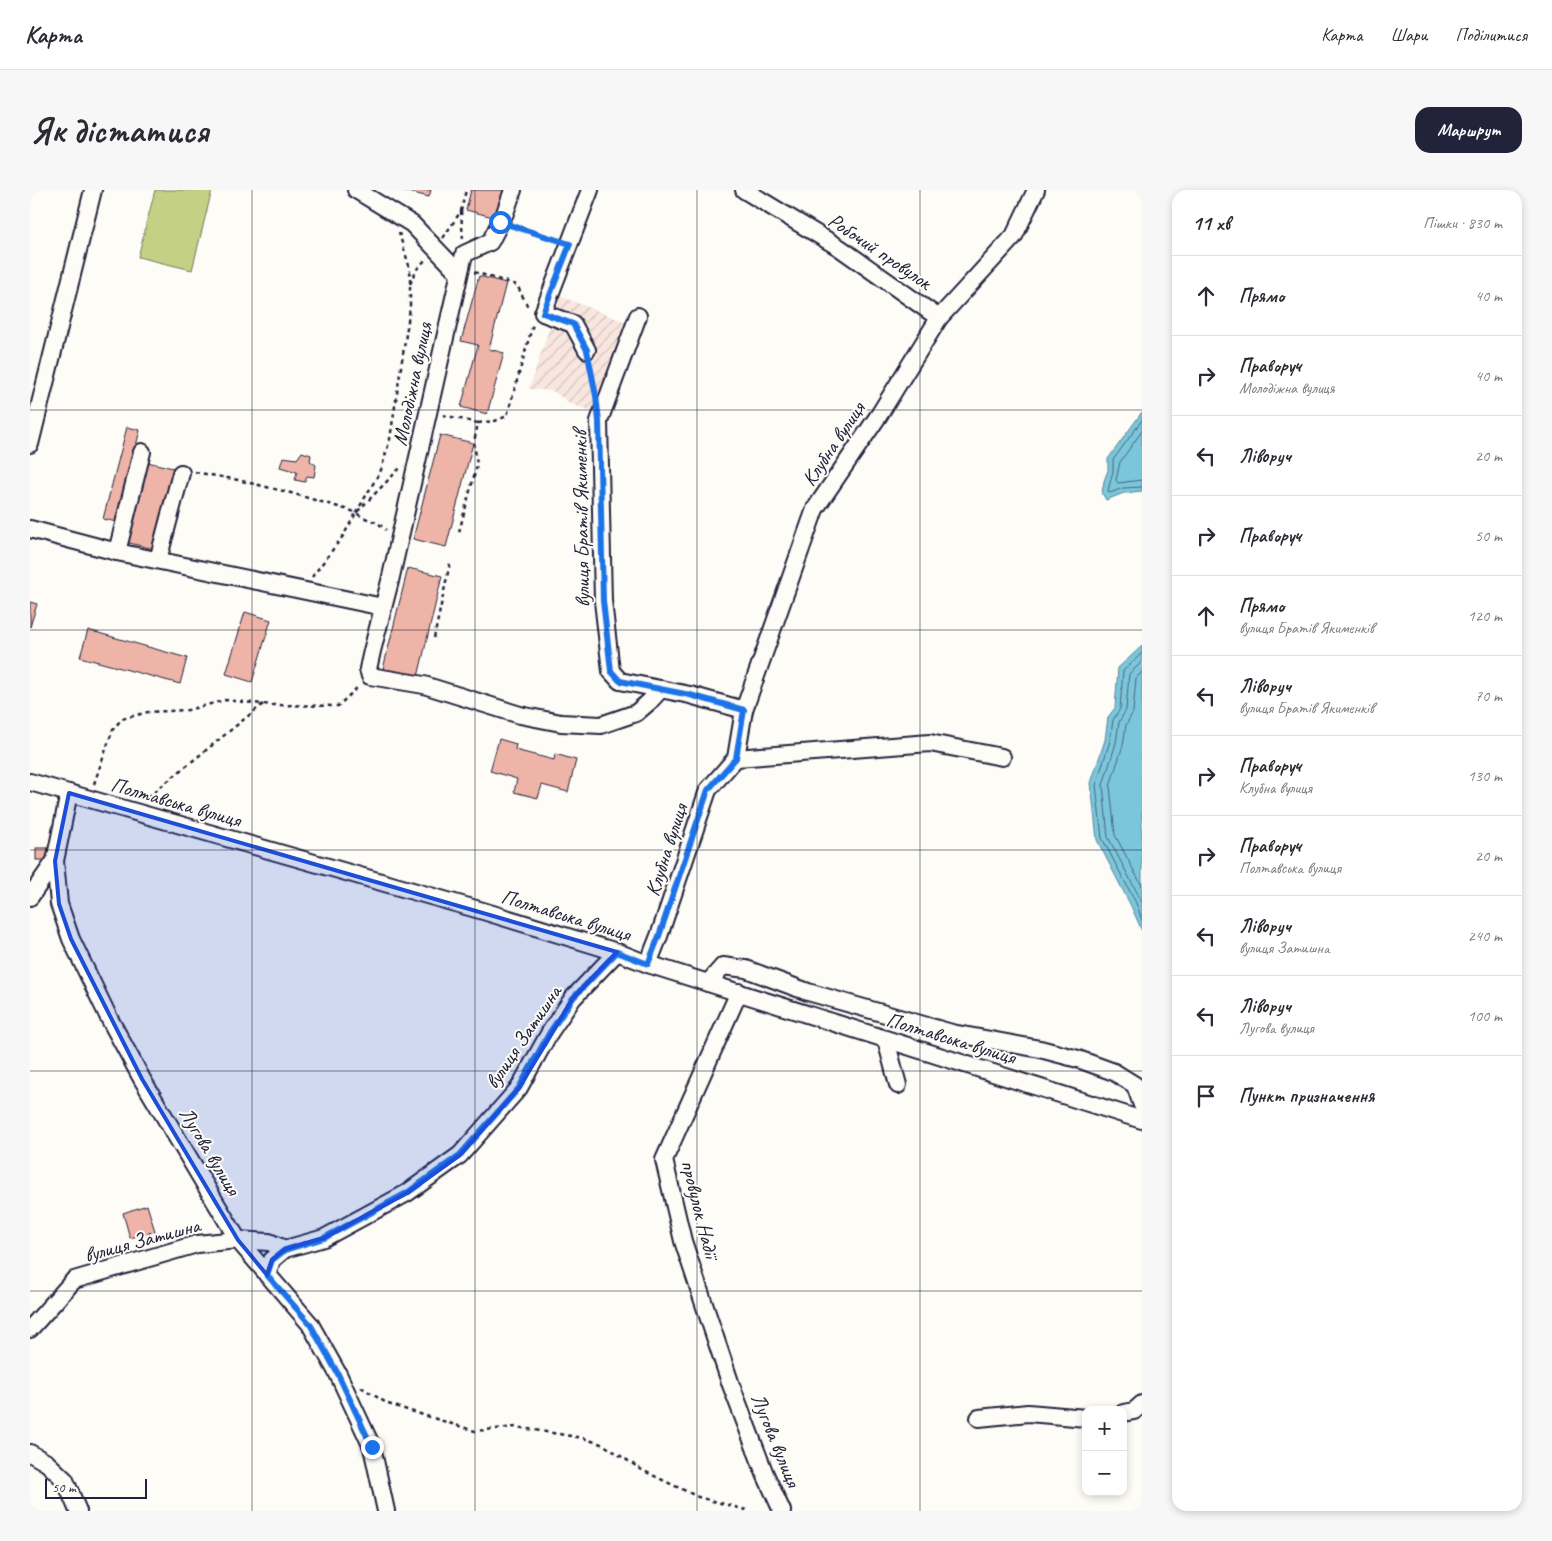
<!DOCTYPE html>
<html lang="uk">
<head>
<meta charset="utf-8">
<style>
  body { margin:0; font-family:Caveat,sans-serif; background:#f7f7f7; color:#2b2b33 }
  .controls { position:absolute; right:15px; bottom:15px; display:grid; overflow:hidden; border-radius:10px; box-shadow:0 2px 8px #0003 }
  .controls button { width:45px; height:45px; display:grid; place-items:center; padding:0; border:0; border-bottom:1px solid #e1e1e2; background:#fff; color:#2b2b33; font:25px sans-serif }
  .scale { position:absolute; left:15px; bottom:12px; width:102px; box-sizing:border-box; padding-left:5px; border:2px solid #22223b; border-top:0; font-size:14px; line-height:18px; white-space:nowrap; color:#22223b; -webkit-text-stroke:4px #fdfcf7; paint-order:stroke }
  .stop { position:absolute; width:15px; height:15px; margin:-11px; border:4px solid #1a73e8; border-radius:50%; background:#fff }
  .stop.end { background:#1a73e8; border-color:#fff; box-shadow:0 1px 5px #0008 }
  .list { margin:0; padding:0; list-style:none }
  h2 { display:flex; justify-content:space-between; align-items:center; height:65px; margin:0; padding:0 20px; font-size:21px }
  h2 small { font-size:16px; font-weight:400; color:#7c7c81 }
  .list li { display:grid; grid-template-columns:32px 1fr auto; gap:15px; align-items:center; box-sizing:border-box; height:80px; padding:0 20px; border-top:1px solid #e1e1e2 }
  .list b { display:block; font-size:19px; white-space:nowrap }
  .list p { margin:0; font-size:16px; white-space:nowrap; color:#7c7c81 }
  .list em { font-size:16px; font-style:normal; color:#7c7c81 }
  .icon { flex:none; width:28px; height:28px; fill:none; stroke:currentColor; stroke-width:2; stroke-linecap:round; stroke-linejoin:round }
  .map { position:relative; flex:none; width:1112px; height:1321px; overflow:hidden; border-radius:15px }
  header { display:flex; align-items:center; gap:30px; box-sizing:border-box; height:70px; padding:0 25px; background:#fff; border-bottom:1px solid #e1e1e2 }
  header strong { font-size:24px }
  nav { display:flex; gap:28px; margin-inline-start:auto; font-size:18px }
  .intro { display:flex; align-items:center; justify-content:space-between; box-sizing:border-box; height:120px; padding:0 30px }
  h1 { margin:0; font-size:35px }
  .button { padding:12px 22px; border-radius:15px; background:#22223b; color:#fff; font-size:18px; font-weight:700 }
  main { display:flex; gap:30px; padding:0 30px }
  aside { flex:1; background:#fff; border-radius:15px; box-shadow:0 2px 8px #0003 }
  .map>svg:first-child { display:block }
  .industrial { fill:url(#industrial-furrows) }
  .park { fill:#c4d084; stroke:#737960 }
  .water { fill:#7bc6db; stroke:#57849b }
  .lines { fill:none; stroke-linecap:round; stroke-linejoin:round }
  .shore { stroke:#46647b; stroke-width:1 }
  .building { fill:#edb4a7; stroke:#22223b }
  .minor-casing { stroke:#22223b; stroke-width:20 }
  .path { stroke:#22223b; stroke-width:2.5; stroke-dasharray:4 4; stroke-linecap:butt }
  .minor { stroke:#fdfcf7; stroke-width:16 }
  .route { stroke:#1a73e8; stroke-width:6 }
  .marked { fill:#1d4ed8; fill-opacity:0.2; stroke:#1d4ed8; stroke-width:4; stroke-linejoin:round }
  .grid { fill:none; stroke:#22223b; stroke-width:1; stroke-opacity:0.55 }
  .labels { text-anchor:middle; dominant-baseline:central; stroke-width:4; stroke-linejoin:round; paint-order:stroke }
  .street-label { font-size:21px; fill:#22223b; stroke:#fdfcf7 }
</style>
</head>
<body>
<header>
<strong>Карта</strong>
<nav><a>Карта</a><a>Шари</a><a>Поділитися</a></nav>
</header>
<div class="intro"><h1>Як дістатися</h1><a class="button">Маршрут</a></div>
<main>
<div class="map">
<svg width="1112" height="1321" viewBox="0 0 1112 1321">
  <defs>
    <pattern id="industrial-furrows" width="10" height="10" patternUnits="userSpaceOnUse" patternTransform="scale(1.25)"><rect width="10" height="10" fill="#f8e6df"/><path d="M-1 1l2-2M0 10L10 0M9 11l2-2" fill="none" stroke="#d4c5c0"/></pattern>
  </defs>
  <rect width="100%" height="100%" fill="#fdfcf7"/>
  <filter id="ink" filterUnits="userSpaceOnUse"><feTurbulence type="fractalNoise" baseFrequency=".02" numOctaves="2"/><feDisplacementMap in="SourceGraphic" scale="10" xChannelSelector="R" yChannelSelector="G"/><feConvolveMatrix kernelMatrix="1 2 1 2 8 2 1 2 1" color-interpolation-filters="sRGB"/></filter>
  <g filter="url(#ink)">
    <polygon class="industrial" points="530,106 598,133 565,222 541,214 523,201 499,199"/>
    <polygon class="park" points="125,0 182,0 162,80 108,67"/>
    <g class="water">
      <polygon points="1112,222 1112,301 1094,303 1076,310 1072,303 1074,291 1078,280 1078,269"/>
      <polygon points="1112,456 1112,741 1101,716 1067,650 1061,593 1075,550 1078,527 1085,518 1088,478"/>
    </g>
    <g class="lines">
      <g class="shore">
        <polyline points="1112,230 1083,270 1083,281 1078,301 1080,303 1093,298 1112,297"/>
        <polyline points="1112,241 1090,272 1086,290 1088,293 1112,290"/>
        <polyline points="1112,463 1093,481 1090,519 1083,530 1080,551 1066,595 1072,648 1106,713 1112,730"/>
        <polyline points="1112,472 1099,484 1096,520 1089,532 1086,553 1073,595 1078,647 1112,712"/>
        <polyline points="1112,482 1106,488 1103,522 1096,535 1093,555 1080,596 1085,645 1112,696"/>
      </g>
    </g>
    <g class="building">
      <polygon points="371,0 401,0 399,7"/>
      <polygon points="441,0 475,0 467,28 436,20"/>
      <polygon points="449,86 476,93 459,159 474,163 457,224 431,217 448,155 431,151"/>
      <polygon points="97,237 110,240 87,332 73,329"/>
      <polygon points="410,245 443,253 416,357 383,349"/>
      <polygon points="272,262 281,265 280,271 286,275 284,287 277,286 275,292 265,290 267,282 250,277 253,267 267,269"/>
      <polygon points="113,271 143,278 124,359 95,352"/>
      <polygon points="378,378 412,386 387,491 352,483"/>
      <polygon points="0,412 7,414 0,437"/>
      <polygon points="215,422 241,430 222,492 196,484"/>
      <polygon points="58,440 157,468 150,494 50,467"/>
      <polygon points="469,549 486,554 485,560 524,570 525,564 546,570 538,602 512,595 508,608 484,602 487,589 460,581"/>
      <rect x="6" y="658" width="15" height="12"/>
      <polygon points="117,1015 125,1041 100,1048 93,1023"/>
    </g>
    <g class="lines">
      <defs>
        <g id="minor">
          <polyline points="326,0 382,34 428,82"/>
          <polyline points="483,0 475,23 460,52 434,64 360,391 342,461 338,479 340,486 394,495 490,525 531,533 571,535 606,523 619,512 631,499"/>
          <polyline points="714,0 810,58 909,128"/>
          <polyline points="608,126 569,231 573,411 581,481 590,491 660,505 714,520"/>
          <polyline points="557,160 543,134 513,123 560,0"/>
          <polyline points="0,254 63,0"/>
          <polyline points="0,339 87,362 353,417"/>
          <polyline points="87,362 112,262"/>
          <polyline points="128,370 151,283"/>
          <polyline points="706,568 900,553 972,567"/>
          <polyline points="0,592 453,721 587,762 618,774 1112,930"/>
          <polyline points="39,603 25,671 29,714 41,749 79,828 112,889 208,1050 280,1134 308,1184 342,1257 356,1321"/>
          <polyline points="0,707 25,671"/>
          <polyline points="618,774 629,746 678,600 706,568 714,520 785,319 849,225 909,128 984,46 1006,0"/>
          <polyline points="678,793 693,776 716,779 778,802 922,843 1010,859 1048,869 1084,882 1105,895 1112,915"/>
          <polyline points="709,802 634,970 653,1051 701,1195 735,1284 752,1321"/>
          <polyline points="856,850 868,895"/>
          <polyline points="237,1085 242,1070 255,1059 294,1048 377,1003 430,965 489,898 520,842 543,808 587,762"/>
          <polyline points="0,1139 44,1090 167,1054 208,1050 239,1052 255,1059"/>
          <polyline points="1093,1223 1104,1221 1112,1214"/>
          <polyline points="949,1228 998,1223 1056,1228"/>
          <polyline points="0,1263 17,1273 35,1290 48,1321"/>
        </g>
      </defs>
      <use href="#minor" class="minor-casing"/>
      <g class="path">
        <polyline points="431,21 433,50"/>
        <polyline points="484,36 526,50"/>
        <polyline points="413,48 431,21 436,0"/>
        <polyline points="444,82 487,95 499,119"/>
        <polyline points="380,94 387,79 396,69"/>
        <polyline points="559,173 565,200"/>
        <polyline points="413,225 448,233"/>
        <polyline points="165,282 208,290 261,303 322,321 335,328 348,333 356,340"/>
        <polyline points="326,323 351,280 360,249 380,118 380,79 369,43"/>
        <polyline points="429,342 447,275 444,252 448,233 465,231 477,226 503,134"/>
        <polyline points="282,387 313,346 326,323 371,277"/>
        <polyline points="404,448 420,373"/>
        <polyline points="64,594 83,539 92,529 118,522 158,520 195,510 242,515 308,516 329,496"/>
        <polyline points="118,607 233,514"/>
        <polyline points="331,1197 358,1214 445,1241 486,1237 553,1248 574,1255 612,1280 668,1307 720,1321"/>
      </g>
      <use href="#minor" class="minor"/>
    </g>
  </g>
  <g class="lines" filter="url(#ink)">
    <polyline class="route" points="342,1257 308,1184 280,1134 237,1085 242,1070 255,1060 294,1048 377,1003 430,965 489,898 520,842 543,808 587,762 618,774 629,746 678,600 706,568 714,520 660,505 590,491 581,481 573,411 569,231 566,206 557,160 543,134 513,123 540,54 470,32"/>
  </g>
  <path class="marked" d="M39,603L587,762L543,808L489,898L430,965L377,1003L294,1048L255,1059L242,1070L237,1085L208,1050L112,889L41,749L29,714L25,671Z"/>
  <path class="grid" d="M222,0V1321M445,0V1321M667,0V1321M890,0V1321M0,220H1112M0,440H1112M0,660H1112M0,881H1112M0,1101H1112"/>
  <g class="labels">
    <g class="street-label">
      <text transform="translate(850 61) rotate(34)">Робочий провулок</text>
      <text transform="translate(382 194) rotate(-78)">Молодіжна вулиця</text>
      <text transform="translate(803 254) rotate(-56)">Клубна вулиця</text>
      <text transform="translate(551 329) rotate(-91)">вулиця Братів Якименків</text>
      <text transform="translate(146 612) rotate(16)">Полтавська вулиця</text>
      <text transform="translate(636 660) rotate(-72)">Клубна вулиця</text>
      <text transform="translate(536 725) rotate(17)">Полтавська вулиця</text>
      <text transform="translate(493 847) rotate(-56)">вулиця Затишна</text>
      <text transform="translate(921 848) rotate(17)">Полтавська вулиця</text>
      <text transform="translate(180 961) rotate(59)">Лугова вулиця</text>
      <text transform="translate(670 1019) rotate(76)">провулок Надії</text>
      <text transform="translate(112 1050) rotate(-15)">вулиця Затишна</text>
      <text transform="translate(746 1250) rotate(68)">Лугова вулиця</text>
    </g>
  </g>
</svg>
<div class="controls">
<button>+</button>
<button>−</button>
</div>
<div class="scale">50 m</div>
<div class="stop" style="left:470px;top:32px"></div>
<div class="stop end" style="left:342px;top:1257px"></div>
</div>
<aside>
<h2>11 хв<small>Пішки · 830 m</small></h2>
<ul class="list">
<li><svg class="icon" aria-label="ahead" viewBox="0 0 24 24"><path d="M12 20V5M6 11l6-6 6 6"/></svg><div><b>Прямо</b></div><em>40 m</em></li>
<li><svg class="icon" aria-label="right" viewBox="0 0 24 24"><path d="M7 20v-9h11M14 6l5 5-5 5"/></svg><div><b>Праворуч</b><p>Молодіжна вулиця</p></div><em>40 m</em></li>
<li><svg class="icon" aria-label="left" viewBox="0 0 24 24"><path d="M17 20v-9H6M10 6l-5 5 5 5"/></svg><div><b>Ліворуч</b></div><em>20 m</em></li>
<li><svg class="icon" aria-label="right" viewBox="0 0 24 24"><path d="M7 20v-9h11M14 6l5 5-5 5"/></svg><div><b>Праворуч</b></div><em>50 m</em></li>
<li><svg class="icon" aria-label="ahead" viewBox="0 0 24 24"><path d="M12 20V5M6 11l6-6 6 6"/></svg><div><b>Прямо</b><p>вулиця Братів Якименків</p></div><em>120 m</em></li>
<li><svg class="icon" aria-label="left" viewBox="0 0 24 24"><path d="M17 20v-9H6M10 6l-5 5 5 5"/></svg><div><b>Ліворуч</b><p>вулиця Братів Якименків</p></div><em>70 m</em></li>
<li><svg class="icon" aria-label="right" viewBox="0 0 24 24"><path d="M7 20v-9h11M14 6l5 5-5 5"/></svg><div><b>Праворуч</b><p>Клубна вулиця</p></div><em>130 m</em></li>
<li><svg class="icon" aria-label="right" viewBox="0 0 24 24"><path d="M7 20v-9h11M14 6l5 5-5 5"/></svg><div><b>Праворуч</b><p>Полтавська вулиця</p></div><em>20 m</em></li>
<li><svg class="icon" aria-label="left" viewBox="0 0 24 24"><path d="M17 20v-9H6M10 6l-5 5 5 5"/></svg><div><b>Ліворуч</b><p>вулиця Затишна</p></div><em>240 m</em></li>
<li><svg class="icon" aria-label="left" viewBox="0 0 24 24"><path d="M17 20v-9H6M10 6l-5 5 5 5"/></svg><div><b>Ліворуч</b><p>Лугова вулиця</p></div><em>100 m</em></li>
<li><svg class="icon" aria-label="arrive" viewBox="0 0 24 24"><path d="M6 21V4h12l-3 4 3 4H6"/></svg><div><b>Пункт призначення</b></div></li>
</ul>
</aside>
</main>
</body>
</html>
